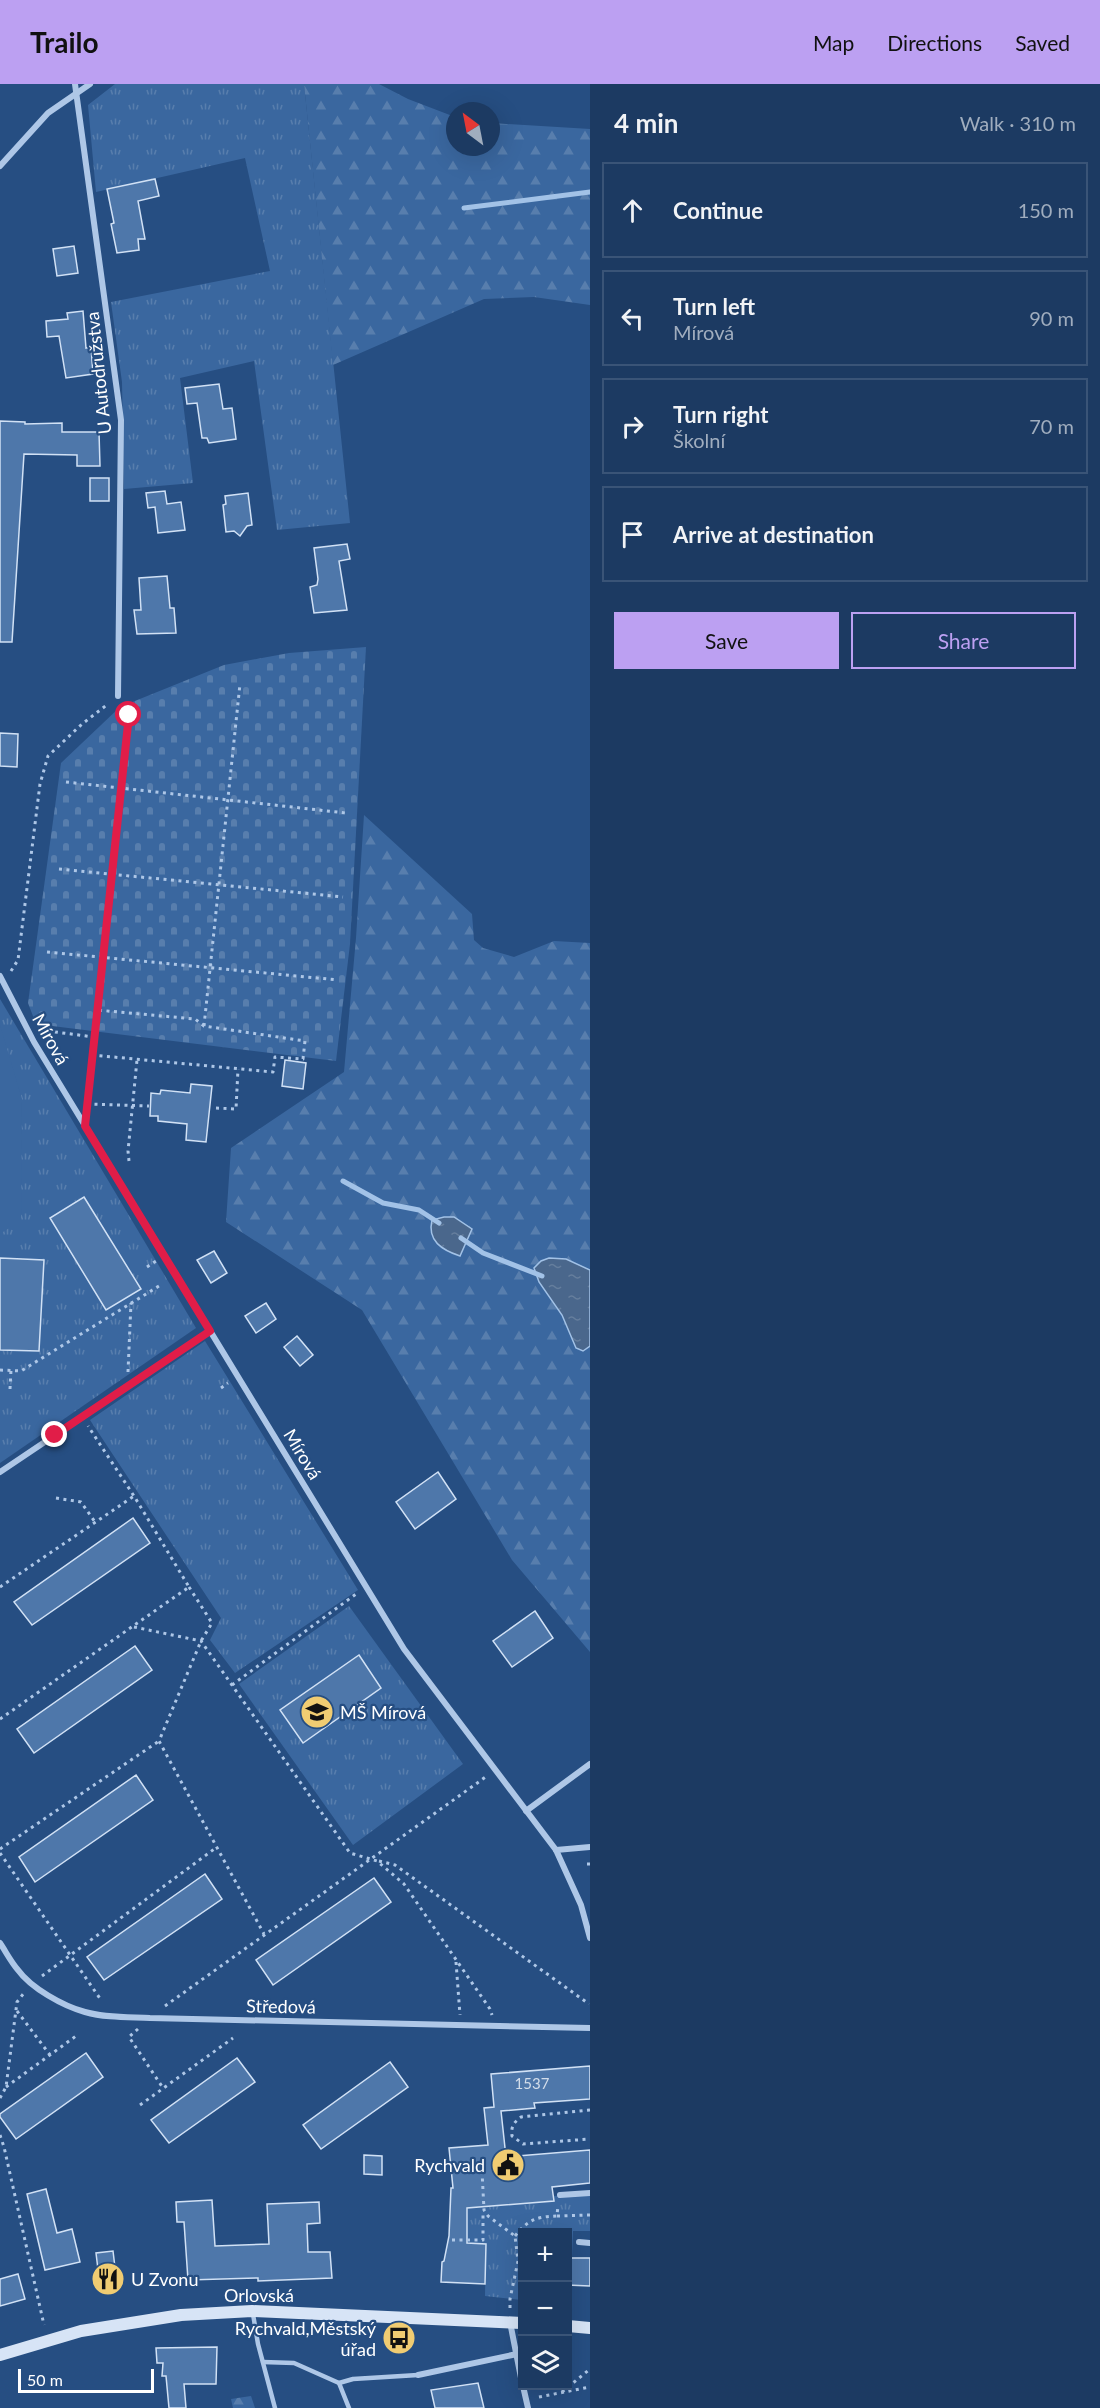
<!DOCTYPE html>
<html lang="en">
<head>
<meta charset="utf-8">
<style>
  body { margin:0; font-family:Lato,sans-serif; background:#29456b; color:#f1f3f6 }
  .controls { position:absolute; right:18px; bottom:18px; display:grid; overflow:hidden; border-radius:0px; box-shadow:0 6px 24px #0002 }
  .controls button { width:54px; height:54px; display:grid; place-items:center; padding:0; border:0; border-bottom:2px solid #3a5477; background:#1c3a62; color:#f1f3f6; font:30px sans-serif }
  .compass { position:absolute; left:446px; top:18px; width:54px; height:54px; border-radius:50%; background:#1c3a62; box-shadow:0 6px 24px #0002; rotate:328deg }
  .scale { position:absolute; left:18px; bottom:15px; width:136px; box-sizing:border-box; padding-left:6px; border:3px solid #fff; border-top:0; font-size:16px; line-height:21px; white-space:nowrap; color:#fff; -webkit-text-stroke:4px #264e82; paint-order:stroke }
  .stop { position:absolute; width:18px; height:18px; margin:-14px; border:4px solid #e11d48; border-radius:50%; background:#fff }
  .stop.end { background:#e11d48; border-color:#fff; box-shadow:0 2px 6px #0008 }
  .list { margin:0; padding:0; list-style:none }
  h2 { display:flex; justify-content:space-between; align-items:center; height:78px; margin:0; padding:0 24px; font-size:26px }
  h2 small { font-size:20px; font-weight:400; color:#a0adbe }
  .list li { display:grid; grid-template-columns:39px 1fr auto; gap:18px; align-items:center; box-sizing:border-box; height:96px; margin:0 12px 12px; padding:0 12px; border:2px solid #3a5477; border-radius:0px }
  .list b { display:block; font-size:22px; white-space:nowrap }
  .list p { margin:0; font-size:20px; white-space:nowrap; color:#a0adbe }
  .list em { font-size:20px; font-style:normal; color:#a0adbe }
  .actions { display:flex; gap:12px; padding:18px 24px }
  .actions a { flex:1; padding:14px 0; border:2px solid #bca0f2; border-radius:0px; text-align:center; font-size:21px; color:#bca0f2 }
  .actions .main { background:#bca0f2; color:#111 }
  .icon { flex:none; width:33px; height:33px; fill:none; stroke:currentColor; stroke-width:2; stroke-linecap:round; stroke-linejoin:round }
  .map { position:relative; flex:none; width:590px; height:2324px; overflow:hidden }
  header { display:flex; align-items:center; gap:36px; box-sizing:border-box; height:84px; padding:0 30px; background:#bca0f2; color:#111 }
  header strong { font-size:28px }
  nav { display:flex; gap:33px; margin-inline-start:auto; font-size:21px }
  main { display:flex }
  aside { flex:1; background:#1c3a62 }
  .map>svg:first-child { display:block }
  .grass { fill:url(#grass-tufts) }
  .forest { fill:url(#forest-firs) }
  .cemetery { fill:url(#cemetery-stones) }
  .garden { fill:#3a679f }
  .water { fill:url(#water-ripples); stroke:#a2c2e7; stroke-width:1.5 }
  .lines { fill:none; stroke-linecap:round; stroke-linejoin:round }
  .stream { stroke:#a2c2e7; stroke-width:5 }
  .building { fill:#4e77aa; stroke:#d1e1f5; stroke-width:1.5 }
  .path { stroke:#aec7e7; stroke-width:3; stroke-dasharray:3 4.5; stroke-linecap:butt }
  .lane { stroke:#aec7e7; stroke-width:4.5 }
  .street { stroke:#aec7e7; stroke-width:6 }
  .secondary { stroke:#d7e4f6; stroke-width:12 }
  .route { stroke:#e11d48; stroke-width:8 }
  .labels { text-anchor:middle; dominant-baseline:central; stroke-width:4.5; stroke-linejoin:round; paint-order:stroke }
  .number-label { font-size:15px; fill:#d3ddea }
  .street-label { font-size:18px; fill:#fff; stroke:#264e82 }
  .poi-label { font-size:18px; fill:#fff; stroke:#264e82; text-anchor:start }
</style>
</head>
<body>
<header>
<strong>Trailo</strong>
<nav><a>Map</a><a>Directions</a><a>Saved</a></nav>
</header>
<main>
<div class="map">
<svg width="590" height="2324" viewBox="0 0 590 2324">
  <defs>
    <pattern id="grass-tufts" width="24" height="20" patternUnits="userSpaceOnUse" patternTransform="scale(1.5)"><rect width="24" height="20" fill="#3a679f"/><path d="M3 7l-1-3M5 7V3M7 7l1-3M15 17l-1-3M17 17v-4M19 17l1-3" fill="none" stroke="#587ead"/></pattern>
    <pattern id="forest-firs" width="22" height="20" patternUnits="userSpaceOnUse" patternTransform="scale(1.5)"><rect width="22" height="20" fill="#3a679f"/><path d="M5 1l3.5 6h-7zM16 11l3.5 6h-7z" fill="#587ead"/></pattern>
    <pattern id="cemetery-stones" width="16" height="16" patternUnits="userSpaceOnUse" patternTransform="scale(1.5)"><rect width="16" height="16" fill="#3a679f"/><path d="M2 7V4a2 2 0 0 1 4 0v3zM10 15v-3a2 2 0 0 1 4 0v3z" fill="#587ead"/></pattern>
    <pattern id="water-ripples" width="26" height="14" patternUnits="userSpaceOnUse" patternTransform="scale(1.5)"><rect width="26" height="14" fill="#4a678c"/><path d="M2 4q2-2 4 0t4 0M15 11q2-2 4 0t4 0" fill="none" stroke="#657e9d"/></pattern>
  </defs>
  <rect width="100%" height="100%" fill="#264e82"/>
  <g class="grass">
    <polygon points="115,0 304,0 350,439 277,446 254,277 180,294 193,399 124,405 122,298 111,218 270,187 245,74 96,108 88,21"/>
    <polygon points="0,915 196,1244 0,1379"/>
    <polygon points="205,1257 358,1506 235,1589 210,1556 221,1534 90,1336"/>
    <polygon points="349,1522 463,1680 353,1761 239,1600"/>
    <polygon points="468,2103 493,2122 553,2117 553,2112 590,2109 590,2147 573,2147 572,2173 568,2173 568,2148 522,2148 522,2216 485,2212 486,2160 467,2159"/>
  </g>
  <g class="forest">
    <polygon points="304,0 379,0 408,15 455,33 455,63 491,63 491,39 590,45 590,221 534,213 484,215 333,281"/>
    <polygon points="364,731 472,830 474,856 483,864 514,873 554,857 590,859 590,1568 512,1476 362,1226 226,1138 231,1064 344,988 356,854"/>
    <polygon points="251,2312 255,2324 233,2324 231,2315"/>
  </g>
  <polygon class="cemetery" points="366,563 350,860 336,977 36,940 28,919 61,679 120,623 224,581 289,569"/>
  <polygon class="garden" points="0,941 22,1015 21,1136 0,1150"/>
  <g class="water">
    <path d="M444,1133H454L472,1145L460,1172C442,1166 427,1157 432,1136Z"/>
    <polygon points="549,1174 566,1175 590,1186 590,1262 583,1267 576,1264 562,1231 539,1198 534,1184 541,1177"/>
  </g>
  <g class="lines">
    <g class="stream">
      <polyline points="464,124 590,108"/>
      <polyline points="343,1097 383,1119 419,1126 439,1139"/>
      <polyline points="461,1154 483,1169 542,1192"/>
    </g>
  </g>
  <g class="building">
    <polygon points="155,95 159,112 138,117 145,155 138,155 139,166 117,169 111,140 114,139 107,105"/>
    <polygon points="74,162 78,189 57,192 53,165"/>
    <polygon points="83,227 86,264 91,263 93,290 66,294 59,252 47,253 46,237 68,235 67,229"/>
    <polygon points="219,300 223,325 232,324 236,355 209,359 207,354 202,354 197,319 187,320 185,304"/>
    <polygon points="0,337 25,338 25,340 62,339 62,348 99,348 100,382 77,382 77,371 24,370 12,558 0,558"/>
    <rect x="90" y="394" width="19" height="23"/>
    <polygon points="165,407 167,420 181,418 185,446 158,449 155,423 148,424 146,409"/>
    <polygon points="248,409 252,441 247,442 240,452 234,447 226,448 223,421 226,420 225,412"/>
    <polygon points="347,460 350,475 339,477 347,526 314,529 310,503 317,501 318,495 314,464"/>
    <polygon points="167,492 170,524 174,524 176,549 137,550 134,526 141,526 139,494"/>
    <polygon points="0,649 18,650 17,683 0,682"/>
    <polygon points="285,976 306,979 303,1005 282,1002"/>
    <polygon points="191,1000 212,1002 206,1058 186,1056 187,1040 158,1037 158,1032 150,1032 151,1009 160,1010 161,1006 190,1009"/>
    <polygon points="84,1113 141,1205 106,1226 50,1134"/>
    <polygon points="214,1167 227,1189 211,1199 197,1176"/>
    <polygon points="0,1174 44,1176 39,1267 0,1266"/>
    <polygon points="266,1219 276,1235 256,1249 245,1232"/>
    <polygon points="297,1252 313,1271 300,1282 284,1263"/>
    <polygon points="438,1388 456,1415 415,1445 396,1418"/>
    <polygon points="133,1434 150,1459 32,1541 14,1518"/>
    <polygon points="535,1527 553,1554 512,1583 493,1557"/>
    <polygon points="135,1562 152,1586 34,1669 17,1645"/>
    <polygon points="359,1571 381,1604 303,1659 280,1626"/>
    <polygon points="136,1691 153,1716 35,1798 19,1773"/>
    <polygon points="205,1790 222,1815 104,1896 87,1873"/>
    <polygon points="374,1794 391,1818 273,1901 256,1876"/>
    <polygon points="86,1969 103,1993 16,2055 0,2033 0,2030"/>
    <polygon points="237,1974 255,1998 169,2059 151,2036"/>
    <polygon points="390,1978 408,2003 321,2065 303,2041"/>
    <polygon points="590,1982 590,2015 534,2019 535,2024 501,2027 506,2073 590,2066 590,2099 552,2103 554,2117 467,2124 467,2159 486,2160 485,2200 441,2198 442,2178 444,2177 449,2152 451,2104 453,2104 449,2064 488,2061 484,2024 494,2023 491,1990"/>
    <polygon points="364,2071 382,2072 382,2091 364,2090"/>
    <polygon points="46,2105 57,2149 72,2145 80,2178 45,2186 27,2110"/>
    <polygon points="212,2116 215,2162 269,2160 267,2120 319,2118 320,2139 307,2140 308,2168 330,2168 332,2194 258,2197 258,2194 188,2196 184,2138 177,2138 176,2118"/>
    <polygon points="113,2167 117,2200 100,2202 96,2169"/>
    <polygon points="567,2174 590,2174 590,2202 567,2201"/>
    <polygon points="18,2190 25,2215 0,2222 0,2195"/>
    <polygon points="217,2263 216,2300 184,2300 186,2324 169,2324 166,2292 162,2292 163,2279 157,2279 156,2264"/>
    <polygon points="478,2299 484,2324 435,2324 431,2306"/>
  </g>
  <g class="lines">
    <g class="path">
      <polyline points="66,698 346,729"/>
      <polyline points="59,785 343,813"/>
      <polyline points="47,868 338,896"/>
      <polyline points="11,887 18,876 40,700 48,672 82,640 108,620"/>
      <polyline points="204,942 240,600"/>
      <polyline points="40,946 94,953"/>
      <polyline points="92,971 273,988 275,973 303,975 305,957 204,942 195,935 97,926"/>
      <polyline points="87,1020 129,631 124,622"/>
      <polyline points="87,1020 149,1022"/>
      <polyline points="216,1024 236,1025 238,985"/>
      <polyline points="129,1077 128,1067 137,976"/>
      <polyline points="147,1183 156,1177"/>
      <polyline points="0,1286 21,1287 159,1202"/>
      <polyline points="128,1288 131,1219"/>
      <polyline points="221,1304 228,1299"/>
      <polyline points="10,1305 11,1286"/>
      <polyline points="56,1414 81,1418 95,1438"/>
      <polyline points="0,1503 134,1412"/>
      <polyline points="189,1503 212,1539 201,1557 159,1657 264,1850"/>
      <polyline points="134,1543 201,1557 350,1769 377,1777 404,1800 490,1925 492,1931"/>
      <polyline points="232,1601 356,1510"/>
      <polyline points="0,1635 189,1503 134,1412 88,1342"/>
      <polyline points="0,1765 159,1657"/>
      <polyline points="0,1769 101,1916"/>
      <polyline points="379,1777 395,1781 589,1920"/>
      <polyline points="587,1780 590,1780"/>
      <polyline points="456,1878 460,1931"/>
      <polyline points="42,1892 217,1763"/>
      <polyline points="165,1922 487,1692"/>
      <polyline points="17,1927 50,1971"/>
      <polyline points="138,1945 129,1953 163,2004"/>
      <polyline points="6,2003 76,1952"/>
      <polyline points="0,2014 6,2003 17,1918 24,1909"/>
      <polyline points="140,2021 233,1954"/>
      <path d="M590,2026L521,2033C513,2039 511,2043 512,2052L523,2060L590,2055"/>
      <polyline points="0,2051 4,2063 44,2241"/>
      <polyline points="482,2087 484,2126 488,2132 515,2152 518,2177 510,2215 510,2225"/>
      <polyline points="557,2132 590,2131"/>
      <path d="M515,2152C529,2135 536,2133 557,2132L558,2121"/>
      <polyline points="452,2156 483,2156 483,2127"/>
      <polyline points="562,2308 590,2285"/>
      <polyline points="539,2313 590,2303"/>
    </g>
    <g class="lane">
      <polyline points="253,2230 258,2260 275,2324"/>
      <polyline points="263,2278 294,2279 339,2299 349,2324"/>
      <polyline points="339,2299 353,2295 418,2291"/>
    </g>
    <g class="street">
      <polyline points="75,0 121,336 118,612"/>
      <polyline points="0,82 48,29 90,0"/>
      <polyline points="0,892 34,958 404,1565 556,1766 581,1821 590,1854"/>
      <polyline points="0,1388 210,1247"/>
      <polyline points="526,1727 590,1680"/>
      <polyline points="556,1766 590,1763"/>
      <path d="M0,1859C6,1868 11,1878 18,1886C31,1904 63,1922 85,1928C106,1934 129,1933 150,1934L590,1944"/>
      <polyline points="560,2111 590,2109"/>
      <polyline points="579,2158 590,2159"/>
      <polyline points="510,2238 522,2299"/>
      <polyline points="418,2291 517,2270"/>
      <polyline points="523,2302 528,2324"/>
    </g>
    <g class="secondary">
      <polyline points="568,2242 590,2244"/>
      <polyline points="0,2271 81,2247 181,2231 252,2227 522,2239"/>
    </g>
  </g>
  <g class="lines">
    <polyline class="route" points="55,1351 210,1247 85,1042 129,631"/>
  </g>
  <defs>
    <symbol id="school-disc" viewBox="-11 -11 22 22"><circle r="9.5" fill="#f0cc72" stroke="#264e82"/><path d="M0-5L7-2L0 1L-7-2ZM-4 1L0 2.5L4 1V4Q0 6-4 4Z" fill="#111"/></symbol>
    <symbol id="civic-disc" viewBox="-11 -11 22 22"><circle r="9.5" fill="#f0cc72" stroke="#264e82"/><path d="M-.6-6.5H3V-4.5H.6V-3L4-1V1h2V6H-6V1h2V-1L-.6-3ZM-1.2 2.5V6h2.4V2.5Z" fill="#111"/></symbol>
    <symbol id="restaurant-disc" viewBox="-11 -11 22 22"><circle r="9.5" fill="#f0cc72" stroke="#264e82"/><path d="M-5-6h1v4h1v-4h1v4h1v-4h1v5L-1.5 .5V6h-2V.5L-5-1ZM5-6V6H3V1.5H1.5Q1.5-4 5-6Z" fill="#111"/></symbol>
    <symbol id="bus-disc" viewBox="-11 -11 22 22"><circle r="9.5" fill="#f0cc72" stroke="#264e82"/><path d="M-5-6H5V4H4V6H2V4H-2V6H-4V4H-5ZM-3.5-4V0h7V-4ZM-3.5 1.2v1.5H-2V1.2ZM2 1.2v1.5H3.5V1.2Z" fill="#111"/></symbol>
  </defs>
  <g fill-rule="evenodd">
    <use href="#school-disc" x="298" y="1609" width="38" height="38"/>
    <use href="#civic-disc" x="489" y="2062" width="38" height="38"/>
    <use href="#restaurant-disc" x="89" y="2176" width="38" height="38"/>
    <use href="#bus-disc" x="380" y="2235" width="38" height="38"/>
  </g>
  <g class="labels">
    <g class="number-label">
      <text x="532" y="1999">1537</text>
    </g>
    <g class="street-label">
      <text transform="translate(98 289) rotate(-96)">U Autodružstva</text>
      <text transform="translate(51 955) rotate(61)">Mírová</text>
      <text transform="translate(303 1370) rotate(59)">Mírová</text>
      <text transform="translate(281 1922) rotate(1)">Středová</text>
      <text x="259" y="2211">Orlovská</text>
    </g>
    <g class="poi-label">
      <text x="340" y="1628">MŠ Mírová</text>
      <text x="485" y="2081" text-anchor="end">Rychvald</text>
      <text x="131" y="2195">U Zvonu</text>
      <text x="376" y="2244" text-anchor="end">Rychvald,Městský<tspan x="376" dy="21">úřad</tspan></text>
    </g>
  </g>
</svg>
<div class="controls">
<button>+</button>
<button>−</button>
<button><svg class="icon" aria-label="layers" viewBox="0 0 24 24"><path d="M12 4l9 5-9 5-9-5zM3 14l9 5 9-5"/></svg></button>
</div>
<svg class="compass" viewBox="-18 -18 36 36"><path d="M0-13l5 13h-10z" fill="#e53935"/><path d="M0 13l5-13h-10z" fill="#a0adbe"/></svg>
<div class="scale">50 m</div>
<div class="stop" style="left:129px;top:631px"></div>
<div class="stop end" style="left:55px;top:1351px"></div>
</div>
<aside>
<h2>4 min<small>Walk · 310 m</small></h2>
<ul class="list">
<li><svg class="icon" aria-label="ahead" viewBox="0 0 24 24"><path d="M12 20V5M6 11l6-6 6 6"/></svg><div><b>Continue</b></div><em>150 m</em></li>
<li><svg class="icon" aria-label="left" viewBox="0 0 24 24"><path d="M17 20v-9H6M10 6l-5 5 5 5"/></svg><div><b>Turn left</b><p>Mírová</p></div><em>90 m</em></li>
<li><svg class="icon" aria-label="right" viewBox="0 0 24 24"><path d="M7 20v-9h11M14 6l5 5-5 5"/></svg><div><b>Turn right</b><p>Školní</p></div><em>70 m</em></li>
<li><svg class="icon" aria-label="arrive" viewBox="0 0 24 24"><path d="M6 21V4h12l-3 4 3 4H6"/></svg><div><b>Arrive at destination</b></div></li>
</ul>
<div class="actions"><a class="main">Save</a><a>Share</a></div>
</aside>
</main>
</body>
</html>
